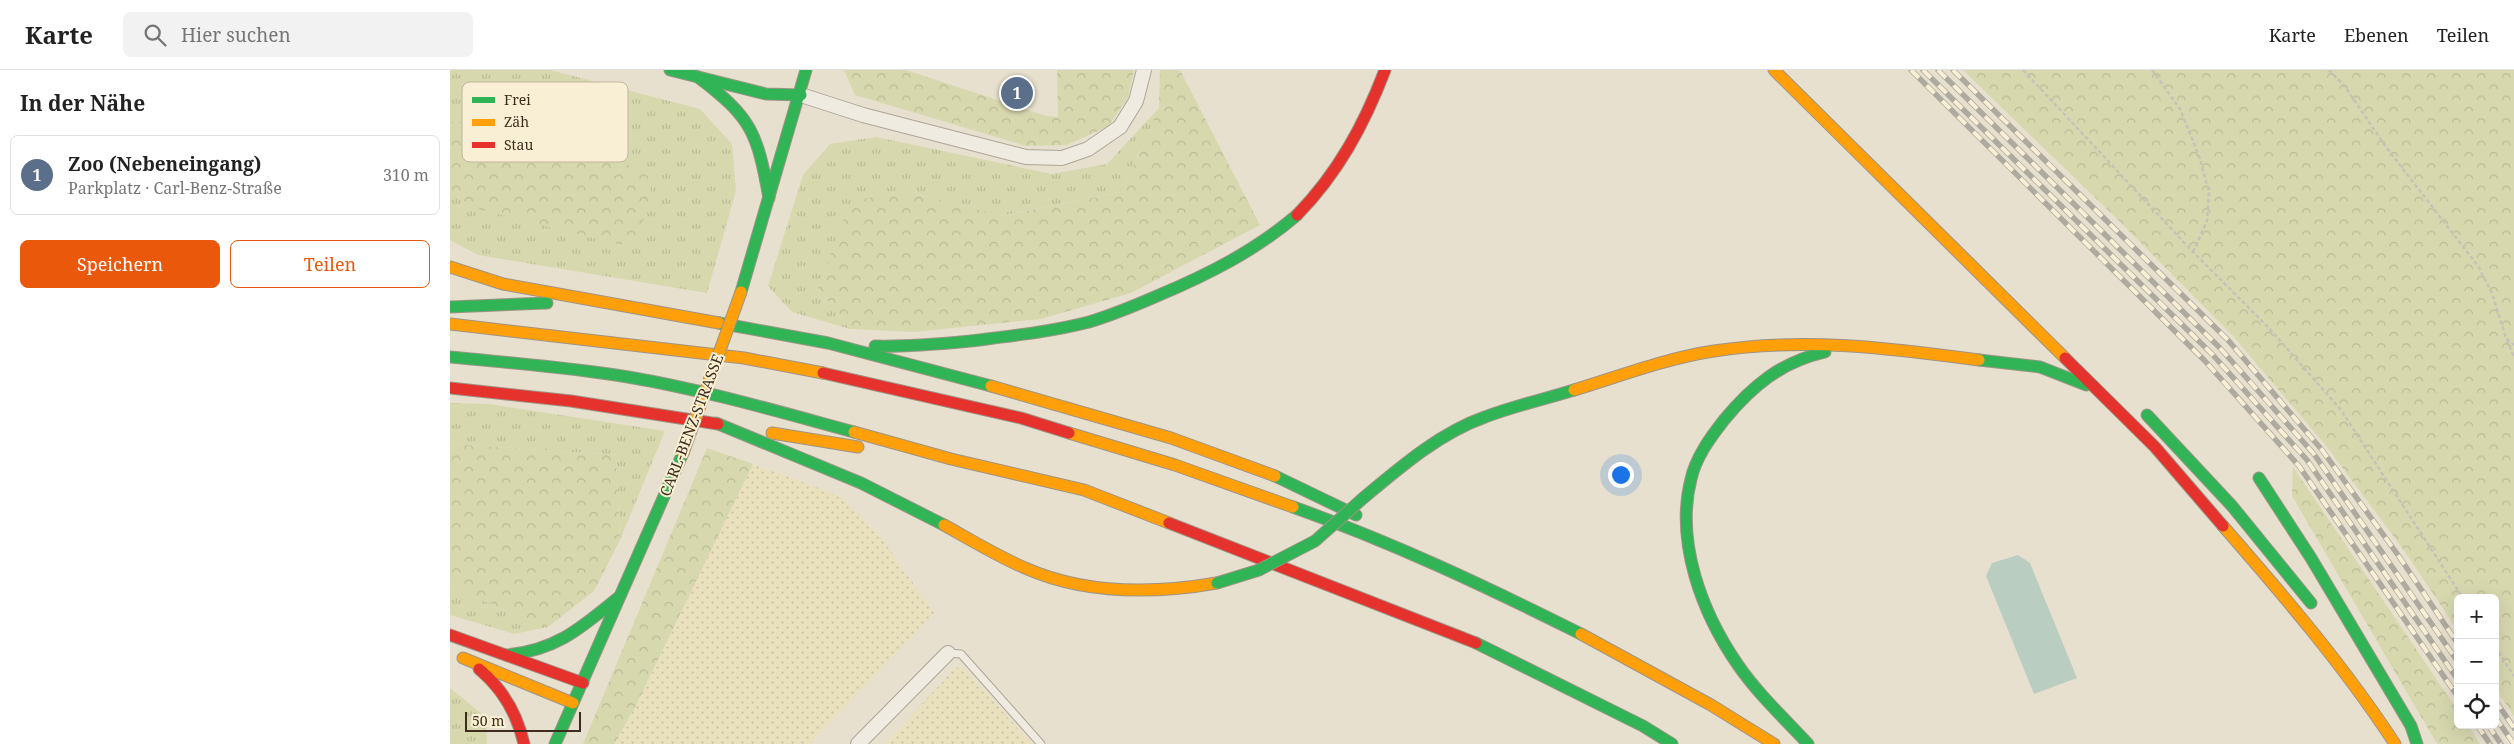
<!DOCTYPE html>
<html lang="de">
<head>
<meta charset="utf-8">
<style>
  body { margin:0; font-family:"Noto Serif",serif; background:#f2f2f2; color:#222 }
  .controls { position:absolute; right:15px; bottom:15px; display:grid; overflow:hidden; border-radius:8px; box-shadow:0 5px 20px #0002 }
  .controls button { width:45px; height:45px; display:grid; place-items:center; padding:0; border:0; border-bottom:1px solid #e0e0e0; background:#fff; color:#222; font:25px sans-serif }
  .scale { position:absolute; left:15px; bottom:12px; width:116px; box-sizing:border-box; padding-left:5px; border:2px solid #3e2d1d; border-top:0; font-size:14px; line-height:18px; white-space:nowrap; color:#3e2d1d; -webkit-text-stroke:4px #f9efd4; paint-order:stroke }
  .you { position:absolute; left:1170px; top:404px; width:18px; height:18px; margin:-12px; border:4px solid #fff; border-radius:50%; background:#1a73e8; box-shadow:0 0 0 8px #1a73e833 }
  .badge { display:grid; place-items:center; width:32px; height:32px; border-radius:50%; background:#ea580c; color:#fff; font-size:16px; font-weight:700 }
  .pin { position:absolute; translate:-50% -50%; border:2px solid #fff; box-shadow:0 1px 5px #0006 }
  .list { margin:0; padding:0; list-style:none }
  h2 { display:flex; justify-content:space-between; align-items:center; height:65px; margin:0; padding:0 20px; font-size:21px }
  h2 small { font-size:16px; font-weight:400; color:#767676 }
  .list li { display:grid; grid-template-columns:32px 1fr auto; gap:15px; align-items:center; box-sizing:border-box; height:80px; margin:0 10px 10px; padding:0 10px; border:1px solid #e0e0e0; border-radius:8px }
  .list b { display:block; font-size:19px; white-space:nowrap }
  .list p { margin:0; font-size:16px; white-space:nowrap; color:#767676 }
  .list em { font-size:16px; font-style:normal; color:#767676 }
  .actions { display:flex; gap:10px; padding:15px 20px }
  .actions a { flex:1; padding:11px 0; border:1px solid #ea580c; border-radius:8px; text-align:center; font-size:18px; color:#ea580c }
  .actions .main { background:#ea580c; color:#fff }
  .icon { flex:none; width:28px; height:28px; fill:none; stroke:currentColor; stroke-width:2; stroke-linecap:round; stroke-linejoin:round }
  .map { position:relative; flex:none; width:2064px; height:674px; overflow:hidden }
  header { display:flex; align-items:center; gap:30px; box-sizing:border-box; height:70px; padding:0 25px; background:#fff; border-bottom:1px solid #e0e0e0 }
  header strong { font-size:24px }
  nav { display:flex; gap:28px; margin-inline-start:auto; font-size:18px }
  .search { width:350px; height:45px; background:#f2f2f2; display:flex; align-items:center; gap:12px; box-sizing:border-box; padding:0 18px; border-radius:8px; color:#767676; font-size:19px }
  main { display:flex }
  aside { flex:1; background:#fff }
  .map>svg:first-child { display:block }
  .farmland { fill:url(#farmland-dots) }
  .grass { fill:url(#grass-tufts) }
  .forest { fill:url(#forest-crowns) }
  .water { fill:#bacdc1 }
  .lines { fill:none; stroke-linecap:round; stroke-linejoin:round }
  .lane-casing { stroke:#ada597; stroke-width:9 }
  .street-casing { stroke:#ada597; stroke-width:16 }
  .fast-casing { stroke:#9d9487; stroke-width:13 }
  .slow-casing { stroke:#9d9487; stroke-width:13 }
  .jam-casing { stroke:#9d9487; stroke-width:13 }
  .path { stroke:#c8c1b7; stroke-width:2.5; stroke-dasharray:4 2.5; stroke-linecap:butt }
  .lane { stroke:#efebe1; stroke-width:7 }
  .street { stroke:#efebe1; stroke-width:14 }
  .fast { stroke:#30b455; stroke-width:11 }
  .slow { stroke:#ff9f0a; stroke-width:11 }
  .jam { stroke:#e5322d; stroke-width:11 }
  .rail-casing { stroke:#afaaa0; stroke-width:5.5 }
  .rail { stroke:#f9efd4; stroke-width:4; stroke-dasharray:11; stroke-linecap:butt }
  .fast-bridge-casing { stroke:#9d9487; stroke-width:13; stroke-linecap:butt }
  .slow-bridge-casing { stroke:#9d9487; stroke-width:13; stroke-linecap:butt }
  .fast-bridge { stroke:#30b455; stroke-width:11 }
  .slow-bridge { stroke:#ff9f0a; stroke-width:11 }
  .labels { text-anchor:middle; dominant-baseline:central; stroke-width:4; stroke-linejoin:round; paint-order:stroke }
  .street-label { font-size:15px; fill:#3e2d1d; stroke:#f9efd4 }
  .key { fill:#f9efd4; stroke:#c1b59d; stroke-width:1 }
  .key-label { font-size:14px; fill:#3e2d1d }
</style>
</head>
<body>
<header>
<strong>Karte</strong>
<div class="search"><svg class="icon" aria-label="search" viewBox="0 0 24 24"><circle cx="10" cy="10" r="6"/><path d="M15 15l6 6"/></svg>Hier suchen</div>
<nav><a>Karte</a><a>Ebenen</a><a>Teilen</a></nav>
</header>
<main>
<aside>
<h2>In der Nähe<small></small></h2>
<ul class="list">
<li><span class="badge" style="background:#5c6f8a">1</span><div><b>Zoo (Nebeneingang)</b><p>Parkplatz · Carl-Benz-Straße</p></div><em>310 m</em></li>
</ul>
<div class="actions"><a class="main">Speichern</a><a>Teilen</a></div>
</aside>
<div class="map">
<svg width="2064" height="674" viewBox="0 0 2064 674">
  <defs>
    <pattern id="farmland-dots" width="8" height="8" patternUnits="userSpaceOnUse" patternTransform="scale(1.25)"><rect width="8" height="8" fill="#e9e1be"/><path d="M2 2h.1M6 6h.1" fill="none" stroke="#c9c1a3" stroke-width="1.8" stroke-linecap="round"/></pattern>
    <pattern id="grass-tufts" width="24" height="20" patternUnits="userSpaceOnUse" patternTransform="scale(1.25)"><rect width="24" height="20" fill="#d8d8af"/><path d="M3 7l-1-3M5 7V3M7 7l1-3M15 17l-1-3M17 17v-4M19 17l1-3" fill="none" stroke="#baba96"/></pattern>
    <pattern id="forest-crowns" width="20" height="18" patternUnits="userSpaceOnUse" patternTransform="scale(1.25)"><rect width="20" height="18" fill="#d8d8af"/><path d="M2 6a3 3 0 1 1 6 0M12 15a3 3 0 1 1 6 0" fill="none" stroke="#baba96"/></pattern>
  </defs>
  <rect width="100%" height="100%" fill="#e8e0ce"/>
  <g class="farmland">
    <polygon points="303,394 390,426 431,467 484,543 360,674 164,674 185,637"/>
    <polygon points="513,597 582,674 435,674 505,598"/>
  </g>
  <g class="grass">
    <polygon points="0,0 100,0 250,39 282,74 286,121 257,223 28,185 0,170 0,120 20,137 74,49 0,52"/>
    <polygon points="709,38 672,122 550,146 450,119 368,219 400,259 342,242 318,216 353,105 380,74 426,67 602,104 657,94"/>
    <polygon points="0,333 39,334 215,361 170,470 166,385 0,374"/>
    <polygon points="0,517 98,557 64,564 0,545"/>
    <polygon points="0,618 36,647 37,674 0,674"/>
  </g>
  <g class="forest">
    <polygon points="394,0 456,0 596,46 608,47 607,0 684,0 678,27 659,56 617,75 576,76 405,25"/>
    <polygon points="710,0 730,0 810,155 681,223 591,249 464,262 400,259 368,219 400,133 450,119 551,146 672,122 709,38"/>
    <polygon points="1513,0 2064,0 2064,646 2045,618 2045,528 2008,528 2008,561 1955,482 1877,377 1783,266 1663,145"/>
    <polygon points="74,49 204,106 190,165 171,175 20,137 0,120 0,52"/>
    <polygon points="0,374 166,385 170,470 144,521 98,557 0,517"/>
    <polygon points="257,378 303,394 185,637 164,674 133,674"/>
    <polygon points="1843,397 2008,641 2008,655 2018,655 2030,674 1987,674 1842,426"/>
  </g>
  <polygon class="water" points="1568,485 1580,493 1627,608 1584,624 1536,506 1542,493"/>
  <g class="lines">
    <defs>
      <polyline id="lane" points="498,583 511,584 591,674"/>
      <g id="street">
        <polyline points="351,25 413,45 576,87 612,88 638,79 670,57 686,31 694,0"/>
        <polyline points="408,674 498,583"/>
      </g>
      <g id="fast">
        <polyline points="220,0 316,24 351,25"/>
        <path d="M248,7C302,48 307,62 319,128"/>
        <polyline points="291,222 356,0"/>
        <polyline points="0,237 97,233"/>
        <polyline points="269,253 378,273 541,316"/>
        <path d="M425,276C457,277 488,274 520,271C560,266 600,262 639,252C662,245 684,236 707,226C757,205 805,181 847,145"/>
        <path d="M0,287C60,293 119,297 178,307C255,320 330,342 404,362"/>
        <polyline points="1529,290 1590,297 1636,315"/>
        <polyline points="1697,345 1782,436 1861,533"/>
        <polyline points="266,353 411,413 494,455"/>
        <polyline points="825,406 906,445"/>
        <polyline points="1809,408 1861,488 1961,656 1967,674"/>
        <path d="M911,430C948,399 989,363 1035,347C1064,336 1095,329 1124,320"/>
        <path d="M843,437C942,472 1037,517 1131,564"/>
        <polyline points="1026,573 1193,656 1222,674"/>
        <path d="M57,585C107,580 131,558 169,527"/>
        <polyline points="105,674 233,383"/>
        <path d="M1358,674C1334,648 1308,624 1288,595C1252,543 1225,472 1241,409C1246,387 1260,368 1274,350C1302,316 1331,292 1375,282"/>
      </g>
      <g id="slow">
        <polyline points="1324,0 1615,288"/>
        <polyline points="0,197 53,214 269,253"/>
        <polyline points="0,254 294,288 373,303"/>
        <polyline points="541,316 721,368 825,406"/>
        <path d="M1124,320C1170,306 1217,288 1264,281C1355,267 1439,278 1529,290"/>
        <polyline points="404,362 501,389 634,420 719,453"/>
        <polyline points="322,363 408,377"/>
        <polyline points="619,363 725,395 843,437"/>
        <path d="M494,455C521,470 547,486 575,498C636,525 703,524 767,513"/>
        <path d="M1773,456C1834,526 1894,596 1945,674"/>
        <polyline points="1131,564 1261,635 1324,674"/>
        <polyline points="13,588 123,633"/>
      </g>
      <g id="jam">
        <path d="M847,145C888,103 914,55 935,0"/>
        <polyline points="1615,288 1705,377 1773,456"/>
        <polyline points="373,303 571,348 619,363"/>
        <polyline points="0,318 121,331 268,354"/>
        <polyline points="719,453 1026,573"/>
        <polyline points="0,565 133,613"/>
        <path d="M29,599C53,619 67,643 74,674"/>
      </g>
    </defs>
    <use href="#lane" class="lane-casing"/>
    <use href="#street" class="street-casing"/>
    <use href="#fast" class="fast-casing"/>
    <use href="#slow" class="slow-casing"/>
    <use href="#jam" class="jam-casing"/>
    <g class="path">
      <polyline points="1573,0 1743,182 1817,256 1891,340 2013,528"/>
      <polyline points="1702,0 1730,39 1749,86 1759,122 1757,151 1743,182"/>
      <polyline points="1879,0 1896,18 1936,77 2028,196 2042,223 2056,268 2064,275"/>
      <polyline points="2057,270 2064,287"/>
      <polyline points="2045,577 2064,606"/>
    </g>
    <use href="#lane" class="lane"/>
    <use href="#street" class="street"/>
    <use href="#fast" class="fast"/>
    <use href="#slow" class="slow"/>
    <use href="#jam" class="jam"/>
    <defs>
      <g id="rail">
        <polyline points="1461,0 1755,291 1849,396 2008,627"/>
        <polyline points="1473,0 1762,284 1857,390 2008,610"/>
        <polyline points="1488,0 1770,278 1864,384 2008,592"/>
        <polyline points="1503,0 1778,270 1872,380 1948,485 2008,574"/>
        <polyline points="2045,630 2064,658"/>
        <polyline points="2045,647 2064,674"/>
        <polyline points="2027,655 2040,674"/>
        <polyline points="2038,655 2051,674"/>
      </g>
    </defs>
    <use href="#rail" class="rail-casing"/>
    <use href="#rail" class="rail"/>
    <defs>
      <polyline id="fast-bridge" points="767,513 809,500 865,471 911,430"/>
      <polyline id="slow-bridge" points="233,383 291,222"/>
    </defs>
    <use href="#fast-bridge" class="fast-bridge-casing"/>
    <use href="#slow-bridge" class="slow-bridge-casing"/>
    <use href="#fast-bridge" class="fast-bridge"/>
    <use href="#slow-bridge" class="slow-bridge"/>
  </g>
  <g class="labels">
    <g class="street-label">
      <text transform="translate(241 355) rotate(-69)">CARL-BENZ-STRASSE</text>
    </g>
  </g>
  <rect x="12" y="12" width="166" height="80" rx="8" class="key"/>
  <rect x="22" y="27" width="23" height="6" fill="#30b455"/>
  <rect x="22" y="49" width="23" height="7" fill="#ff9f0a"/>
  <rect x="22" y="72" width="23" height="6" fill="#e5322d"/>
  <g class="key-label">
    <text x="54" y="35">Frei</text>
    <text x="54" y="57">Zäh</text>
    <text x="54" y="80">Stau</text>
  </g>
</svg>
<div class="controls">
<button>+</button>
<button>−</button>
<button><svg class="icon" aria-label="locate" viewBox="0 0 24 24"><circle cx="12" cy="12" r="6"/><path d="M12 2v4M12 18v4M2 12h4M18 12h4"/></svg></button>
</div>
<div class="scale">50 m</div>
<div class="you"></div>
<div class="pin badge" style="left:567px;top:23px;background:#5c6f8a">1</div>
</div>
</main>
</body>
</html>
